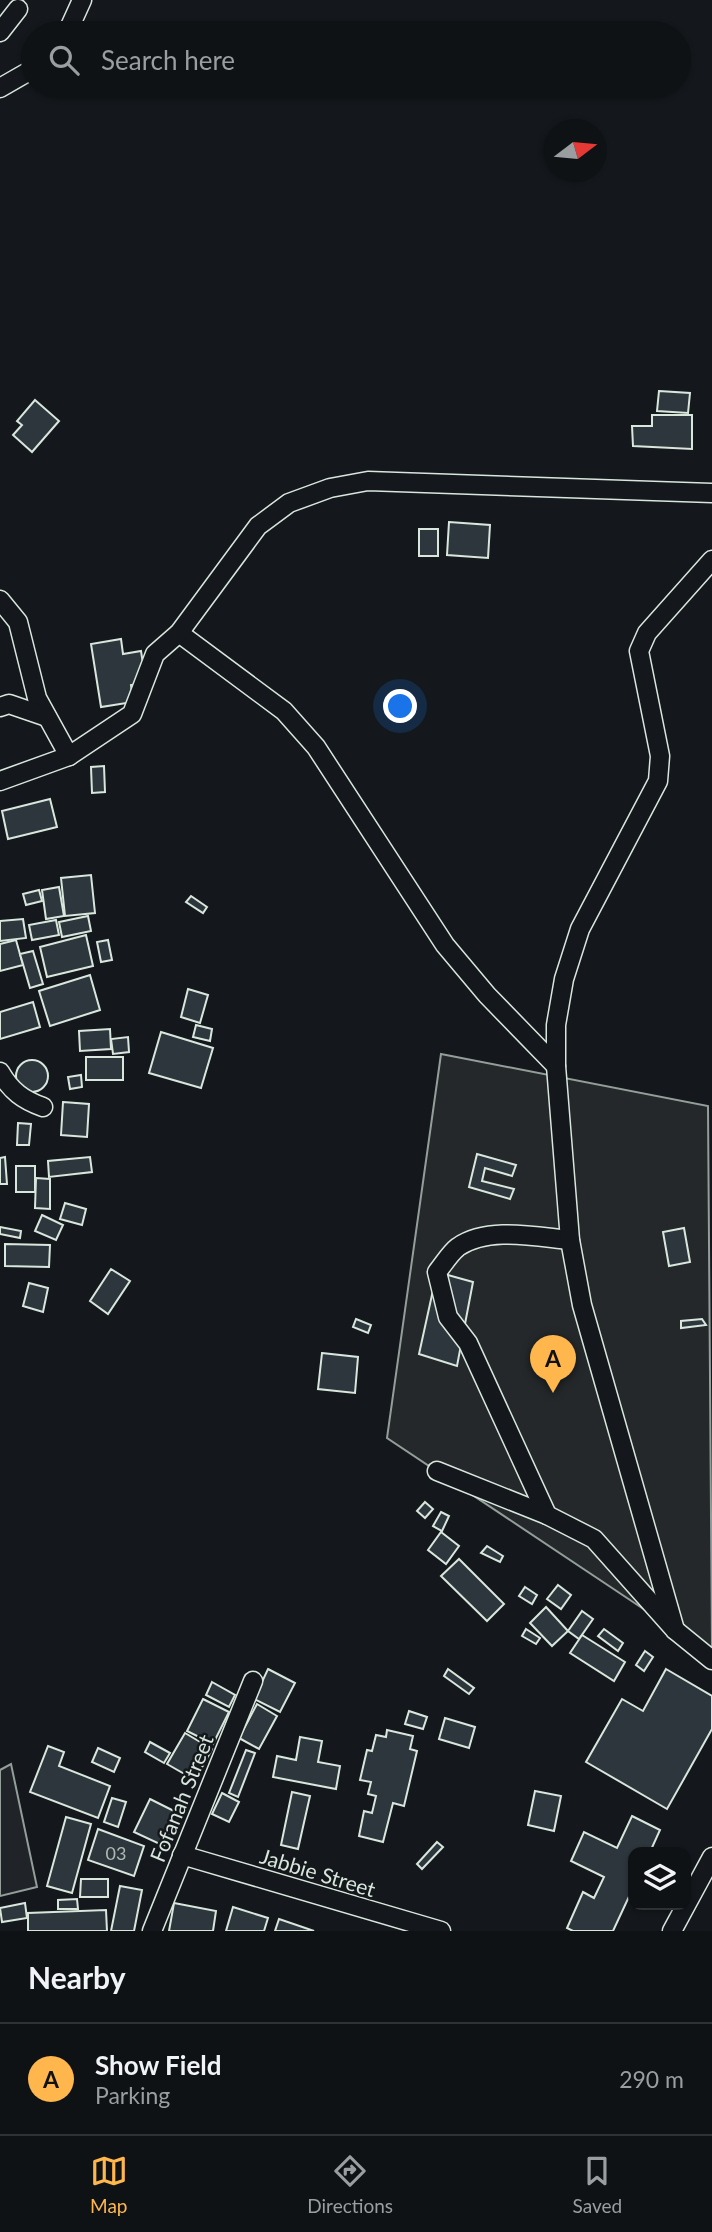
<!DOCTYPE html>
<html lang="en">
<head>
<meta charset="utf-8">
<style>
  body { margin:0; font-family:Lato,sans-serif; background:#181b1e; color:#f1f3f6 }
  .controls { position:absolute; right:21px; bottom:21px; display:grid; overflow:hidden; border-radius:14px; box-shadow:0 2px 5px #0004 }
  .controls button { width:63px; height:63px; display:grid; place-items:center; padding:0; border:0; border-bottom:2px solid #2f3234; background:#0f1215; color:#f1f3f6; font:35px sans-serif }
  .compass { position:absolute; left:544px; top:119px; width:63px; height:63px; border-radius:50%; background:#0f1215; box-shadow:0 2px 5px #0004; rotate:74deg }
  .you { position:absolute; left:401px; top:707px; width:24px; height:24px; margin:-18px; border:5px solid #fff; border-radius:50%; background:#1a73e8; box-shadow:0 0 0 10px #1a73e833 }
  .badge { display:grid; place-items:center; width:46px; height:46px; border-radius:50%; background:#ffb74d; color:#111; font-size:23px; font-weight:700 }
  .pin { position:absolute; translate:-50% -58px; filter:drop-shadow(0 2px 4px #0008) }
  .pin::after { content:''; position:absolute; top:37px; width:24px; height:21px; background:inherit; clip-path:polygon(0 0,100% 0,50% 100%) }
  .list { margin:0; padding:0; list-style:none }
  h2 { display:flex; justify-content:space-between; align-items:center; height:91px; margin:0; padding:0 28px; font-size:30px }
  h2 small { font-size:23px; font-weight:400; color:#9b9ea0 }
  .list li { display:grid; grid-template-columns:46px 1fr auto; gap:21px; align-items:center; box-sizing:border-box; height:112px; padding:0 28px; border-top:2px solid #2f3234 }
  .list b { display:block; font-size:26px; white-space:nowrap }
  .list p { margin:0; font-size:23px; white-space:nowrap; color:#9b9ea0 }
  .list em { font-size:23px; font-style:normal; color:#9b9ea0 }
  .icon { flex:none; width:38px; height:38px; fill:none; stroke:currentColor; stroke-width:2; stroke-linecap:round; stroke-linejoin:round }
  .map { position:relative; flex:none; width:712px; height:1931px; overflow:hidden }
  .search { position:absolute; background:#0f1215; box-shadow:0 2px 5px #0004; left:21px; right:21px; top:21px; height:77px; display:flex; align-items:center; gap:18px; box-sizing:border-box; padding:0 24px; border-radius:38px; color:#9b9ea0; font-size:26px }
  .sheet { height:203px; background:#0f1215 }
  nav { display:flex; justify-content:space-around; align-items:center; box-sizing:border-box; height:98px; border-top:2px solid #2f3234; background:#0f1215; font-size:19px; color:#9b9ea0 }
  nav a { display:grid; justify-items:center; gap:4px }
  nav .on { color:#ffb74d }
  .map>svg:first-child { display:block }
  .green { fill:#202428; stroke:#939e99; stroke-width:2 }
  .parking { fill:#24282b; stroke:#939e99; stroke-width:2 }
  .building { fill:#2c363c; stroke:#d8e6dc; stroke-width:2 }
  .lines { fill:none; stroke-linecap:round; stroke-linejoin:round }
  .minor-casing { stroke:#d8e6dc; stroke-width:21 }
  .minor { stroke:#14181c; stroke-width:18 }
  .labels { text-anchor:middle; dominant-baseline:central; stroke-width:5; stroke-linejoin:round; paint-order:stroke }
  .number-label { font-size:18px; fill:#adbab4 }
  .street-label { font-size:21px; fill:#d8e6dc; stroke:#14181c }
</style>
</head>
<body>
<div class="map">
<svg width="712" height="1931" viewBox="0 0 712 1931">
  <rect width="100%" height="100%" fill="#14181c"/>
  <polygon class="green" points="11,1764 37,1887 0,1896 0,1770"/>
  <polygon class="parking" points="441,1054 708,1106 712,1649 675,1630 387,1438"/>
  <g class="building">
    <polygon points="659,391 690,393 688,413 657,411"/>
    <polygon points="35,400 59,421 32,452 13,435 22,425 17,421"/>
    <polygon points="652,415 692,415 692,449 633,446 632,426 652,426"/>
    <polygon points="449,522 490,525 488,558 447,555"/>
    <rect x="419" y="529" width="19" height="27"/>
    <polygon points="121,639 123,654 141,651 146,683 131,685 133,702 101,707 91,644"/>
    <polygon points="104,766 105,792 92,793 91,767"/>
    <polygon points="50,799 57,827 8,839 2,811"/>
    <polygon points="91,875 95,913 65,916 61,878"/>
    <polygon points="59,887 64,916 46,919 42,890"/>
    <polygon points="39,890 42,901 26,905 23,894"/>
    <polygon points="191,896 207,907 203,913 186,902"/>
    <polygon points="88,916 91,931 62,937 59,922"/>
    <polygon points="23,919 26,938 0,941 0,921"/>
    <polygon points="56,920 59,935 32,940 29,925"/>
    <polygon points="86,935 93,966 47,977 40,947"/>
    <polygon points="16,940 23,965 0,971 0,944"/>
    <polygon points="108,940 112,960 101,962 97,942"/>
    <polygon points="33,951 43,984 30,988 20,954"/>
    <polygon points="90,975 100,1010 50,1026 39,991"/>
    <polygon points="188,989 208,995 200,1023 181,1017"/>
    <polygon points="33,1002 40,1027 0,1039 0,1012"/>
    <polygon points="196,1025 212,1029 210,1041 193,1037"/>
    <polygon points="110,1029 111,1049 80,1051 79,1031"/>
    <polygon points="161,1032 213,1048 201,1088 149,1073"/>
    <polygon points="128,1037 129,1052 113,1054 111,1039"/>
    <rect x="86" y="1057" width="37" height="23"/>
    <circle cx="32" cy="1076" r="16"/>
    <polygon points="81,1075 82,1087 70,1089 68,1077"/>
    <polygon points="63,1102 89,1104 87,1137 61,1135"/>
    <polygon points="18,1123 31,1124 29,1145 17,1145"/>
    <polygon points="477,1154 516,1165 512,1176 485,1168 482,1181 514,1189 510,1199 469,1187"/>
    <polygon points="5,1157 7,1184 0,1184 0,1158"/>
    <polygon points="90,1157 92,1172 49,1177 48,1161"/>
    <rect x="16" y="1166" width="19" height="26"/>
    <polygon points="36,1178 50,1179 50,1209 35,1208"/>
    <polygon points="65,1203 86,1209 82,1225 60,1219"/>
    <polygon points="42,1215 63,1225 56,1240 35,1231"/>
    <polygon points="0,1227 21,1231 20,1238 0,1234"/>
    <polygon points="684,1228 690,1262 669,1266 663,1232"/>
    <polygon points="5,1244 50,1245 49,1267 5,1266"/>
    <polygon points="111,1269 130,1281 108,1314 90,1301"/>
    <polygon points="437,1272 473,1282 457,1366 419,1354"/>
    <polygon points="29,1283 48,1288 43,1312 23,1306"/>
    <polygon points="356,1319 371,1325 368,1333 353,1327"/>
    <polygon points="702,1319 706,1325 681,1328 681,1321"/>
    <polygon points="322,1353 358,1357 355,1393 318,1389"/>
    <polygon points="425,1502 433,1509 425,1518 417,1511"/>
    <polygon points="441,1512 449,1516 442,1531 433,1526"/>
    <polygon points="441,1532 459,1546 446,1564 428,1550"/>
    <polygon points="487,1546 503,1556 500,1562 481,1553"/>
    <polygon points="459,1559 504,1604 487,1621 441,1576"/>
    <polygon points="558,1585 571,1595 561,1609 547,1599"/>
    <polygon points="525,1587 537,1595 532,1604 519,1596"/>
    <polygon points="546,1607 568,1631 552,1646 530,1623"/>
    <polygon points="582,1611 593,1619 579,1639 568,1631"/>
    <polygon points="526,1629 540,1638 536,1644 522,1636"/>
    <polygon points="604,1629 623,1643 618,1651 598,1636"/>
    <polygon points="582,1635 625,1662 614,1681 570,1653"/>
    <polygon points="645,1651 653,1657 644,1671 636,1665"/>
    <polygon points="268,1669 295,1683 280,1712 254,1699"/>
    <polygon points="448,1669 474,1688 469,1694 444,1676"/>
    <polygon points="666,1669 712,1696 712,1729 667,1809 586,1762 622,1699 643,1711"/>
    <polygon points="212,1682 235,1695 229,1707 206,1695"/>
    <polygon points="203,1699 229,1712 213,1744 187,1731"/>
    <polygon points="257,1704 277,1716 259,1749 239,1738"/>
    <polygon points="409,1711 427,1717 423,1729 405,1724"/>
    <polygon points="445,1718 475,1727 469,1748 439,1739"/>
    <polygon points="387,1730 413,1736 410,1749 417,1751 404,1806 393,1803 383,1842 359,1836 364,1811 372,1813 376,1796 368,1794 371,1782 360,1780 367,1750 372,1751 376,1735 386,1737"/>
    <polygon points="185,1733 212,1749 195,1780 167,1764"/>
    <polygon points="300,1737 322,1741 318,1762 340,1766 336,1789 273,1777 277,1756 296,1760"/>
    <polygon points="150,1742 170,1753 164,1763 145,1752"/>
    <polygon points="48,1746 64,1752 59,1766 110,1786 98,1818 30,1792"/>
    <polygon points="98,1748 120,1758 114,1772 92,1762"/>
    <polygon points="246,1750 255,1753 238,1797 229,1793"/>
    <polygon points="535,1791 561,1796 554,1831 528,1825"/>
    <polygon points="292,1792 310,1796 298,1849 281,1845"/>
    <polygon points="222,1793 239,1802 229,1822 212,1814"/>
    <polygon points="112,1798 126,1802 118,1827 104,1822"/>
    <polygon points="150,1799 180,1814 164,1846 134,1832"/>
    <polygon points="632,1816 660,1830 650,1852 633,1852 633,1888 613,1931 573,1931 567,1928 583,1892 594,1898 604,1877 571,1861 584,1832 617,1848"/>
    <polygon points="66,1817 91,1824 72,1893 47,1886"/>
    <polygon points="98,1829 144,1846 134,1876 88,1860"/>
    <polygon points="437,1842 443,1847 422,1869 417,1864"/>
    <polygon points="81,1879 108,1879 108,1897 80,1897"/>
    <polygon points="120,1886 142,1890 134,1931 111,1931"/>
    <polygon points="77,1899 78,1909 58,1909 58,1900"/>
    <polygon points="25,1903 27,1918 2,1922 0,1908"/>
    <polygon points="174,1903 216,1911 213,1931 169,1931"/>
    <polygon points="233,1907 268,1918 264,1931 226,1931"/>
    <polygon points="106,1910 107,1931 28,1931 28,1913"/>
    <polygon points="279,1919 314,1931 275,1931"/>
  </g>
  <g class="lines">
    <defs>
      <g id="minor">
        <polyline points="0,32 18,9"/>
        <polyline points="67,33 82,0"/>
        <polyline points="0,88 33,69"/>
        <polyline points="0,600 18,622 37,698 69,756"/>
        <polyline points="179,633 284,711 316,747 445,945 487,995 556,1066"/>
        <polyline points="0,707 9,704 47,717"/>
        <polyline points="0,781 69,756 132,714 155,654 179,633 258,526 289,503 330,488 368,481 712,493"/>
        <path d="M0,1072C11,1091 23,1100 43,1107"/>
        <path d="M570,1240C537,1237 488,1226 458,1247C450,1253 443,1265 437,1272L448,1317L468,1343L547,1515L594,1539L675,1630L712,1660"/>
        <polyline points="437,1471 547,1515"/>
        <polyline points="675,1630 582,1305 570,1240 556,1066 556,1025 564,979 580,929 658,781 660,756 639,651 647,633 712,560"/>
        <polyline points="182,1855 441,1931"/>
        <polyline points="152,1931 253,1681"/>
        <polyline points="672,1931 712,1857"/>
      </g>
    </defs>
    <use href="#minor" class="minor-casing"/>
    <use href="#minor" class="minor"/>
  </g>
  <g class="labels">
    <g class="number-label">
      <text x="116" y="1853">03</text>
    </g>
    <g class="street-label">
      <text transform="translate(181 1798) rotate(-68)">Fofanah Street</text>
      <text transform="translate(318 1872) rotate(17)">Jabbie Street</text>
    </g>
  </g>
</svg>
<div class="controls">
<button><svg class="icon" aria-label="layers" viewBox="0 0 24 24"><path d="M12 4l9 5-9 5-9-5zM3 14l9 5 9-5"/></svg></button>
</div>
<svg class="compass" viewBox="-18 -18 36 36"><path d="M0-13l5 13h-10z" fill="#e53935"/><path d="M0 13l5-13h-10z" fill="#9b9ea0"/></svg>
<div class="you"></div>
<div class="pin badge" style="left:553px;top:1393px">A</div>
<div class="search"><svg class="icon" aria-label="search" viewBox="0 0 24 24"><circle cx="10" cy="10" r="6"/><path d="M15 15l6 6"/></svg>Search here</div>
</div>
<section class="sheet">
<h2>Nearby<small></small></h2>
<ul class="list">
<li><span class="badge">A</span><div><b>Show Field</b><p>Parking</p></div><em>290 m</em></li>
</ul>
</section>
<nav>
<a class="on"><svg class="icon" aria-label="map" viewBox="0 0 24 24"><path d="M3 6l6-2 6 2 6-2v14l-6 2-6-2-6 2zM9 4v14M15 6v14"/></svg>Map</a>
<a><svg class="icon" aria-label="directions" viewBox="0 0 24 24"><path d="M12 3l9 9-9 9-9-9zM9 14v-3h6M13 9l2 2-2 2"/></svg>Directions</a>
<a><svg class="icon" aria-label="saved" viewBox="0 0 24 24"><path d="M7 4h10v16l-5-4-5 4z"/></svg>Saved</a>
</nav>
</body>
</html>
